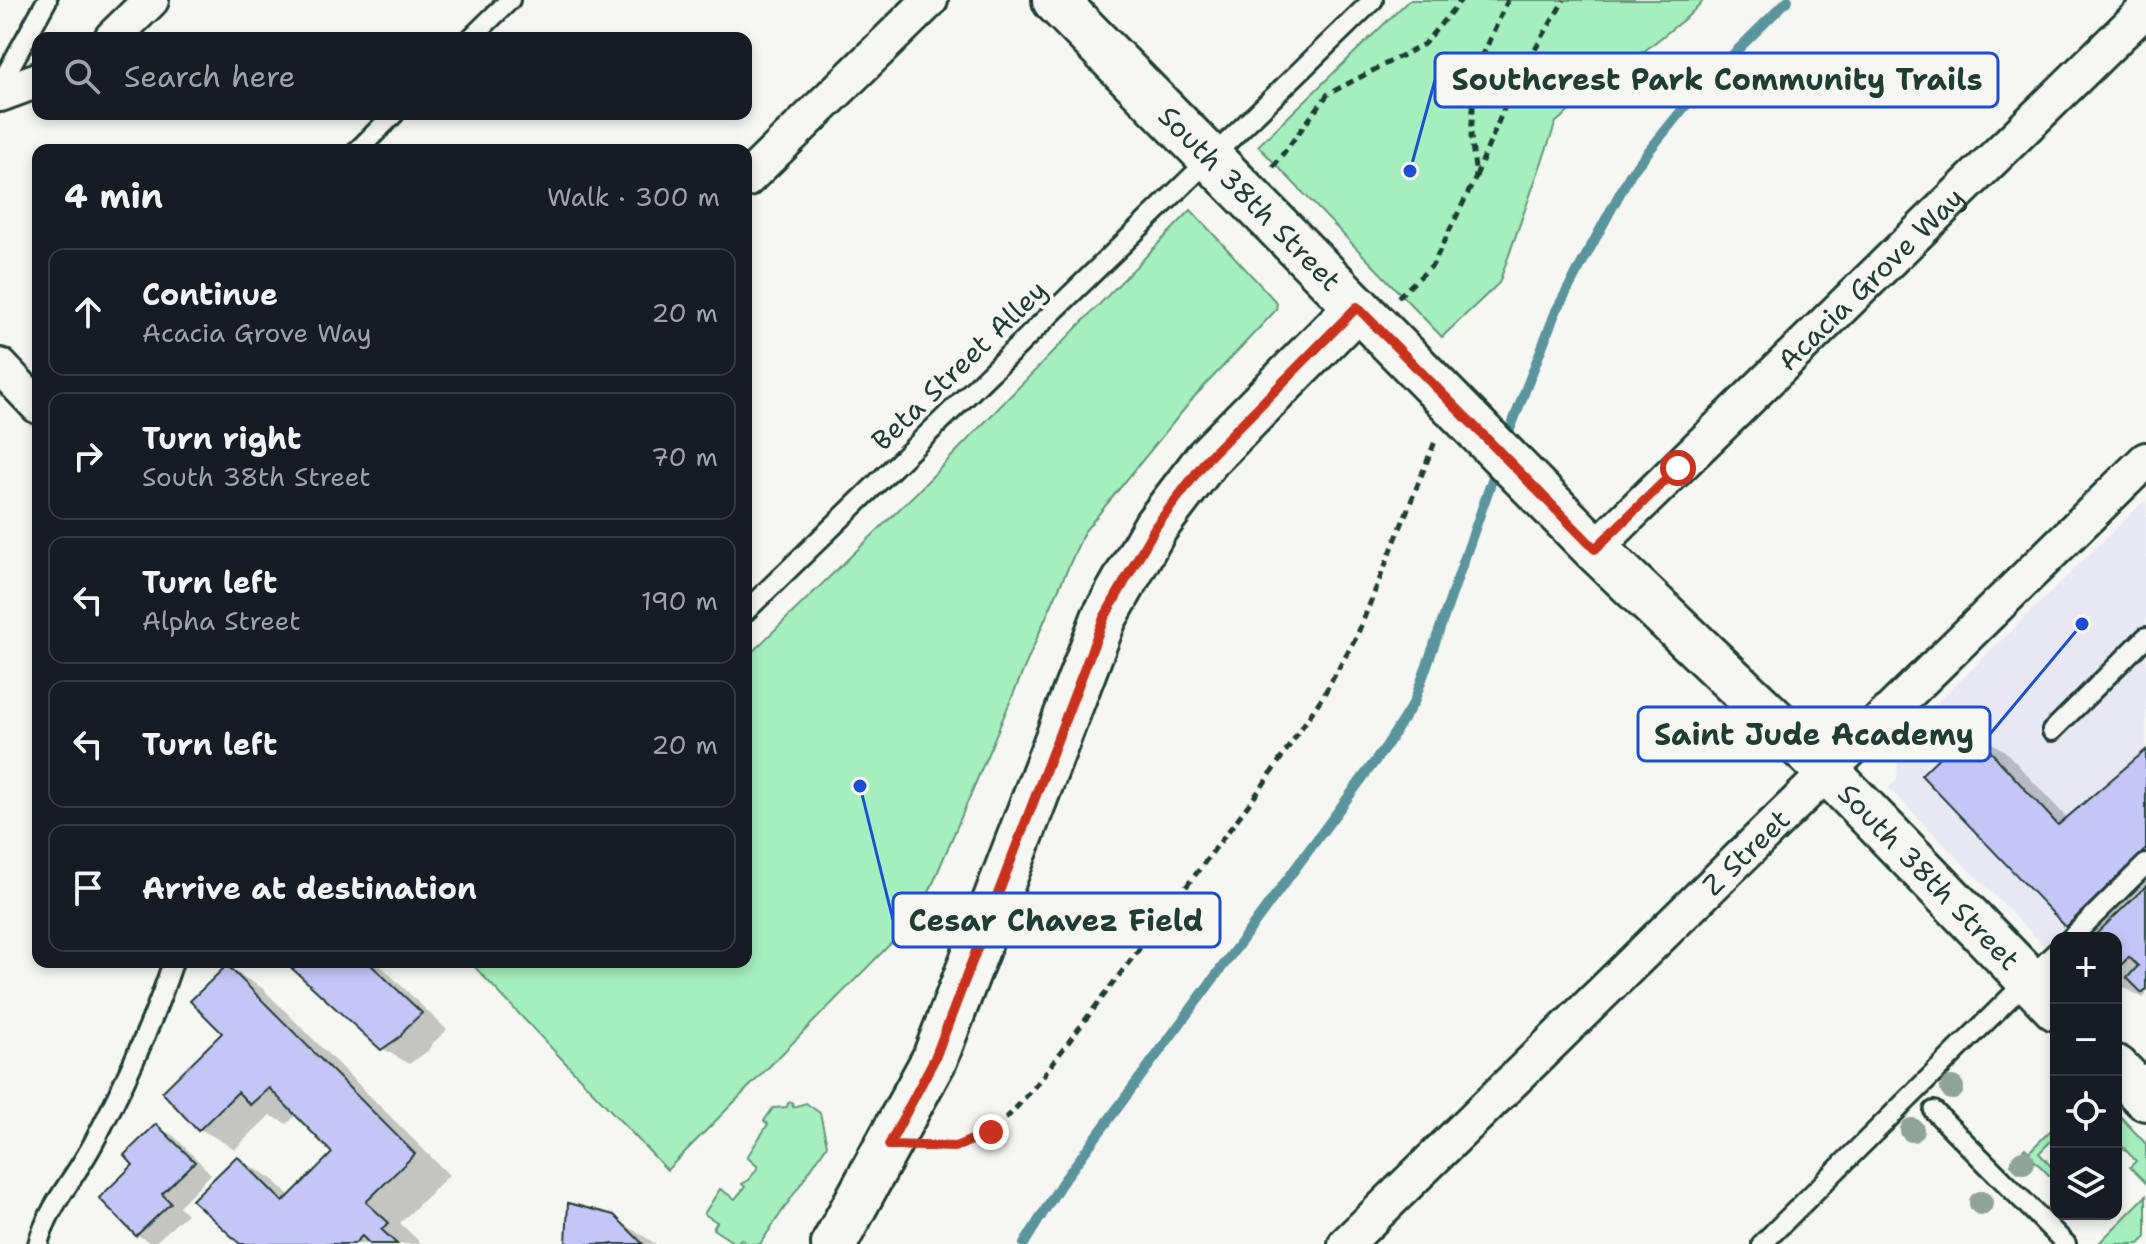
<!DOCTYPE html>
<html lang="en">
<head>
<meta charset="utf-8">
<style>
  body { margin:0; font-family:"Shantell Sans",sans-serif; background:#242831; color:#f1f3f6 }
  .controls { position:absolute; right:24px; bottom:24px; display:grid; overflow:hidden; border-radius:16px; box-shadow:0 4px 12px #0003 }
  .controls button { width:72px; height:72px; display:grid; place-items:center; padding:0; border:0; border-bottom:2px solid #363941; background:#171b24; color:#f1f3f6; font:40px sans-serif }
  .stop { position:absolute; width:24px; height:24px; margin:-18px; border:6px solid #c8321e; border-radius:50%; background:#fff }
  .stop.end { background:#c8321e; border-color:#fff; box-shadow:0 2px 8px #0008 }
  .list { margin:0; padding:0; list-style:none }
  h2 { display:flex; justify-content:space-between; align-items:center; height:104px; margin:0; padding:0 32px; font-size:34px }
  h2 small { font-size:26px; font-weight:400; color:#9ea1a6 }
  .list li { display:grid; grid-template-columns:52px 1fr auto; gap:24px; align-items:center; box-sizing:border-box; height:128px; margin:0 16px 16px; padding:0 16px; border:2px solid #363941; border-radius:16px }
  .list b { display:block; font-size:30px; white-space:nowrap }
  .list p { margin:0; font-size:26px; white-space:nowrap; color:#9ea1a6 }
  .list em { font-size:26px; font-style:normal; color:#9ea1a6 }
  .icon { flex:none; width:44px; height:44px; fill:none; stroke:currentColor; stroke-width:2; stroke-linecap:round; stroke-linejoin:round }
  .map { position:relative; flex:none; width:2146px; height:1244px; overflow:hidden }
  .search { position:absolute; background:#171b24; box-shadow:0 4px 12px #0003; left:32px; top:32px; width:720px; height:88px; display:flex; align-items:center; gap:20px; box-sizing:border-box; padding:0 28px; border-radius:16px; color:#9ea1a6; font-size:30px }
  .panel { position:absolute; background:#171b24; box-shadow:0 4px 12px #0003; left:32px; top:144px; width:720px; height:824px; border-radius:16px }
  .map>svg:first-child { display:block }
  .built { fill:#e7e8f4 }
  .green { fill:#a5eebd; stroke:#629678; stroke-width:2 }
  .shadow { fill:#0003 }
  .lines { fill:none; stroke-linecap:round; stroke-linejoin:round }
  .stream { stroke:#5a949c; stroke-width:10 }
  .building { fill:#c5c6f8; stroke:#1f3d34; stroke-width:2 }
  .lane-casing { stroke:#1f3d34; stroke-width:24 }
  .street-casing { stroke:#1f3d34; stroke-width:40 }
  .secondary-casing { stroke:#1f3d34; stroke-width:50 }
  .path { stroke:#1f3d34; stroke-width:5; stroke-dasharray:8 6; stroke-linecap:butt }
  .lane { stroke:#f6f6f2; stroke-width:18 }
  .street { stroke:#f6f6f2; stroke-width:34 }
  .secondary { stroke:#f6f6f2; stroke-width:44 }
  .tree { fill:#8fa498 }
  .route { stroke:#c8321e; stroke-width:10 }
  .labels { text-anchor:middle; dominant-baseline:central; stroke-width:8; stroke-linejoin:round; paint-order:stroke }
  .street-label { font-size:28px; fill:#1f3d34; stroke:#f6f6f2 }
  .leader { fill:none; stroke:#1d4ed8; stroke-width:3 }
  .callout-dot { fill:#1d4ed8; stroke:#f6f6f2; stroke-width:3 }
  .callout { fill:#f6f6f2; stroke:#1d4ed8; stroke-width:3 }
  .callout-label { font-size:30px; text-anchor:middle; font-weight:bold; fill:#1f3d34 }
</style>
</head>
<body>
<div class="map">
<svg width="2146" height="1244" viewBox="0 0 2146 1244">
  <rect width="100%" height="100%" fill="#f6f6f2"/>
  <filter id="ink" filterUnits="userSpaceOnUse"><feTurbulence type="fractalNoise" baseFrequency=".0125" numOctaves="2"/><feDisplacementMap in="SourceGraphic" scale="16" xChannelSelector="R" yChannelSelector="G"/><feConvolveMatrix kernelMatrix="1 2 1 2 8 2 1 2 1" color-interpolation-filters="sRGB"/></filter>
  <g filter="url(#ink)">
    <polygon class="built" points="2146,499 2146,849 2044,946 1889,788 1897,779 1898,759 1889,750"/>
    <g class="green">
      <polygon points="1409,0 1704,0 1688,16 1556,122 1499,283 1442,337 1258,146"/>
      <polygon points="1191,210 1277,303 1276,310 1195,396 1084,532 1043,624 920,914 667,1170 470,962 746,962 746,658 917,492"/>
      <polygon points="792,1102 793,1107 806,1103 820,1113 827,1145 760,1244 748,1244 741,1239 736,1244 713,1229 717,1222 704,1214 720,1189 735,1199 745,1187 742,1184 749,1180 758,1167 747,1157 768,1124 764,1121 773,1108 787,1107 788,1103"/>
      <polygon points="2116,1112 2146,1144 2146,1183 2130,1167 2136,1161 2116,1140"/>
      <polygon points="2056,1125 2056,1136 2039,1153 2056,1172 2051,1177 2035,1161 2023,1172 2019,1172 2011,1164 2025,1148 2029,1152"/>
      <polygon points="2146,1196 2146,1237 2139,1244 2098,1244"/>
    </g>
    <g class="shadow">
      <polygon points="1970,730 2005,751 2068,819 2146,753 2146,995 2143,998 2116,983 2116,938 2090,938 2068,925"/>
      <polygon points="288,962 377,962 447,1030 432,1044 428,1051 409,1064 382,1048"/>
      <polygon points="227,967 262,988 449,1175 400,1223 422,1244 243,1244 237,1158 273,1179 291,1197 335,1153 297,1114 287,1124 270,1115 235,1149 200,1129 225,1033"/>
      <polygon points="156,1126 174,1136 211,1174 179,1206 187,1214 153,1244 137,1235 136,1165"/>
      <polygon points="613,1217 656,1244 568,1244"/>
    </g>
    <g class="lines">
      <g class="stream">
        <polyline points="1506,440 1556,311 1631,173 1703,84 1788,0"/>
        <polyline points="1024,1244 1061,1184 1387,745 1414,702 1497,466"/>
      </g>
    </g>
    <g class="building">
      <polygon points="1969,728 2058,825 2146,750 2146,849 2066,927 1921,775"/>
      <polygon points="2146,886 2146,989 2142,993 2127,978 2138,966 2129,957 2116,970 2116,938 2092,938"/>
      <polygon points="285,962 368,962 422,1013 405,1029 401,1036 381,1050"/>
      <polygon points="227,965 415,1154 366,1202 389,1223 381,1229 397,1244 370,1244 362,1236 354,1244 240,1244 192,1200 237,1156 283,1202 332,1153 269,1088 250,1105 238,1092 198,1131 162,1092 222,1033 190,1001"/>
      <polygon points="156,1124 195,1162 162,1194 171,1203 136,1236 99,1198 133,1165 124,1155"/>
      <polygon points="568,1203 614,1215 643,1244 566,1244"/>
    </g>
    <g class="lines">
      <defs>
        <g id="lane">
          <polyline points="471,38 510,0"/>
          <polyline points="0,85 47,0"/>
          <polyline points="358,150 394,114"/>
          <polyline points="746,611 1373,0"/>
          <polyline points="2052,731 2146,637"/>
          <polyline points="2071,938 2146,864"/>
          <polyline points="1934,1111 2066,1244"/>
          <path d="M38,1244C48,1206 76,1177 94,1142C124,1085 153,1023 173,962"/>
          <polyline points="1762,1244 2056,952"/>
        </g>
        <g id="street">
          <polyline points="112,38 151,0"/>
          <polyline points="0,94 38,80"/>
          <polyline points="746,180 930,0"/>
          <polyline points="0,366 38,406"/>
          <path id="s1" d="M1595,549L2146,9"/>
          <path id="s2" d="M1346,1244L2146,460"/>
        </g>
        <g id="secondary">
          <path id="s3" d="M1055,0L1595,549L1827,771L2056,1008"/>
          <polyline points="2116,1068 2146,1098"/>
          <polyline points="834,1244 935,1058 1104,618 1156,526 1207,459 1357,307"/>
        </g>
      </defs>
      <use href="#lane" class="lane-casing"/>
      <use href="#street" class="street-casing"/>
      <use href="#secondary" class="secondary-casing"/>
      <g class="path">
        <polyline points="1273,167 1328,94 1424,44 1461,0"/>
        <polyline points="1476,176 1512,89 1564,0"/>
        <polyline points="1398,297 1432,266 1476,177 1471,136 1474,96 1482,57 1508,0"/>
        <path d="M930,1146C938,1147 948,1149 956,1147C991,1141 1013,1111 1036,1085L1261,788L1323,696L1356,638L1436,439"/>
      </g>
      <use href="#lane" class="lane"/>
      <use href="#street" class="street"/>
      <use href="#secondary" class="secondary"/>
    </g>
    <g class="tree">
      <circle cx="1952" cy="1088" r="12"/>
      <circle cx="1912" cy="1130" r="12"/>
      <circle cx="2023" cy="1162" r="12"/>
      <circle cx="1981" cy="1203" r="12"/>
    </g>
  </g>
  <g class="lines" filter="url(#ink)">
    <polyline class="route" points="991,1132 955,1147 889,1145 935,1058 1104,618 1156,526 1207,459 1357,307 1595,549 1678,468"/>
  </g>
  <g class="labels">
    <g class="street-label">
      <text stroke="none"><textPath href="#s3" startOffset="278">South 38th Street</textPath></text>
      <text stroke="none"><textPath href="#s1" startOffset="386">Acacia Grove Way</textPath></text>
      <text transform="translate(959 365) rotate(-44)">Beta Street Alley</text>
      <text stroke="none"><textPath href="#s2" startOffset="560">Z Street</textPath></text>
      <text stroke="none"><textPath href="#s3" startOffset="1238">South 38th Street</textPath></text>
    </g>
  </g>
  <path class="leader" d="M1410 171L1435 80M2082 624L1990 734M860 786L893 920"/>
  <g class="callout-dot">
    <circle cx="1410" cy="171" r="8"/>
    <circle cx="2082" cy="624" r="8"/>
    <circle cx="860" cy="786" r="8"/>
  </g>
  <g class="callout">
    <rect x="1435" y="53" width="563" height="54" rx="8"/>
    <rect x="1638" y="707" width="352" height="54" rx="8"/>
    <rect x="893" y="893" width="327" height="54" rx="8"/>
  </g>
  <g class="callout-label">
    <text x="1717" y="90">Southcrest Park Community Trails</text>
    <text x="1814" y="745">Saint Jude Academy</text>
    <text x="1056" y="931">Cesar Chavez Field</text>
  </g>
</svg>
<div class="controls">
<button>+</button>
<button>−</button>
<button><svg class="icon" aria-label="locate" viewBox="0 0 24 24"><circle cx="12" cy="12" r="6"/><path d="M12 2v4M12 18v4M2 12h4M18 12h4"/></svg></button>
<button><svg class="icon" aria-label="layers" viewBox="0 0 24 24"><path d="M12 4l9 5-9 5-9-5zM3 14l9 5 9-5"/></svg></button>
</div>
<div class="stop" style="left:1678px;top:468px"></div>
<div class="stop end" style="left:991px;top:1132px"></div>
<div class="search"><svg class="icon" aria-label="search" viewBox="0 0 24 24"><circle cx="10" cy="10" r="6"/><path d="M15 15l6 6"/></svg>Search here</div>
<section class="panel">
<h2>4 min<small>Walk · 300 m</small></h2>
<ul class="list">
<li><svg class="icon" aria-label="ahead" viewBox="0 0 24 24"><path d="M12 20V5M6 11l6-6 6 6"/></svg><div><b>Continue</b><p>Acacia Grove Way</p></div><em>20 m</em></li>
<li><svg class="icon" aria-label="right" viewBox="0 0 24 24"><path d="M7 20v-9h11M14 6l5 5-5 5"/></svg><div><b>Turn right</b><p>South 38th Street</p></div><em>70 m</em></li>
<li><svg class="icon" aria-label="left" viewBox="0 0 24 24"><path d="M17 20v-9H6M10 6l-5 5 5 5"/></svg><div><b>Turn left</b><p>Alpha Street</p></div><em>190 m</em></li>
<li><svg class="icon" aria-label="left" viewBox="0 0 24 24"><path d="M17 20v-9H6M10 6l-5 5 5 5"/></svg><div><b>Turn left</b></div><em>20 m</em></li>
<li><svg class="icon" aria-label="arrive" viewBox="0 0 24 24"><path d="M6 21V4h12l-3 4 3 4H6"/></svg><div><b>Arrive at destination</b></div></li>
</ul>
</section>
</div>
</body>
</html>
